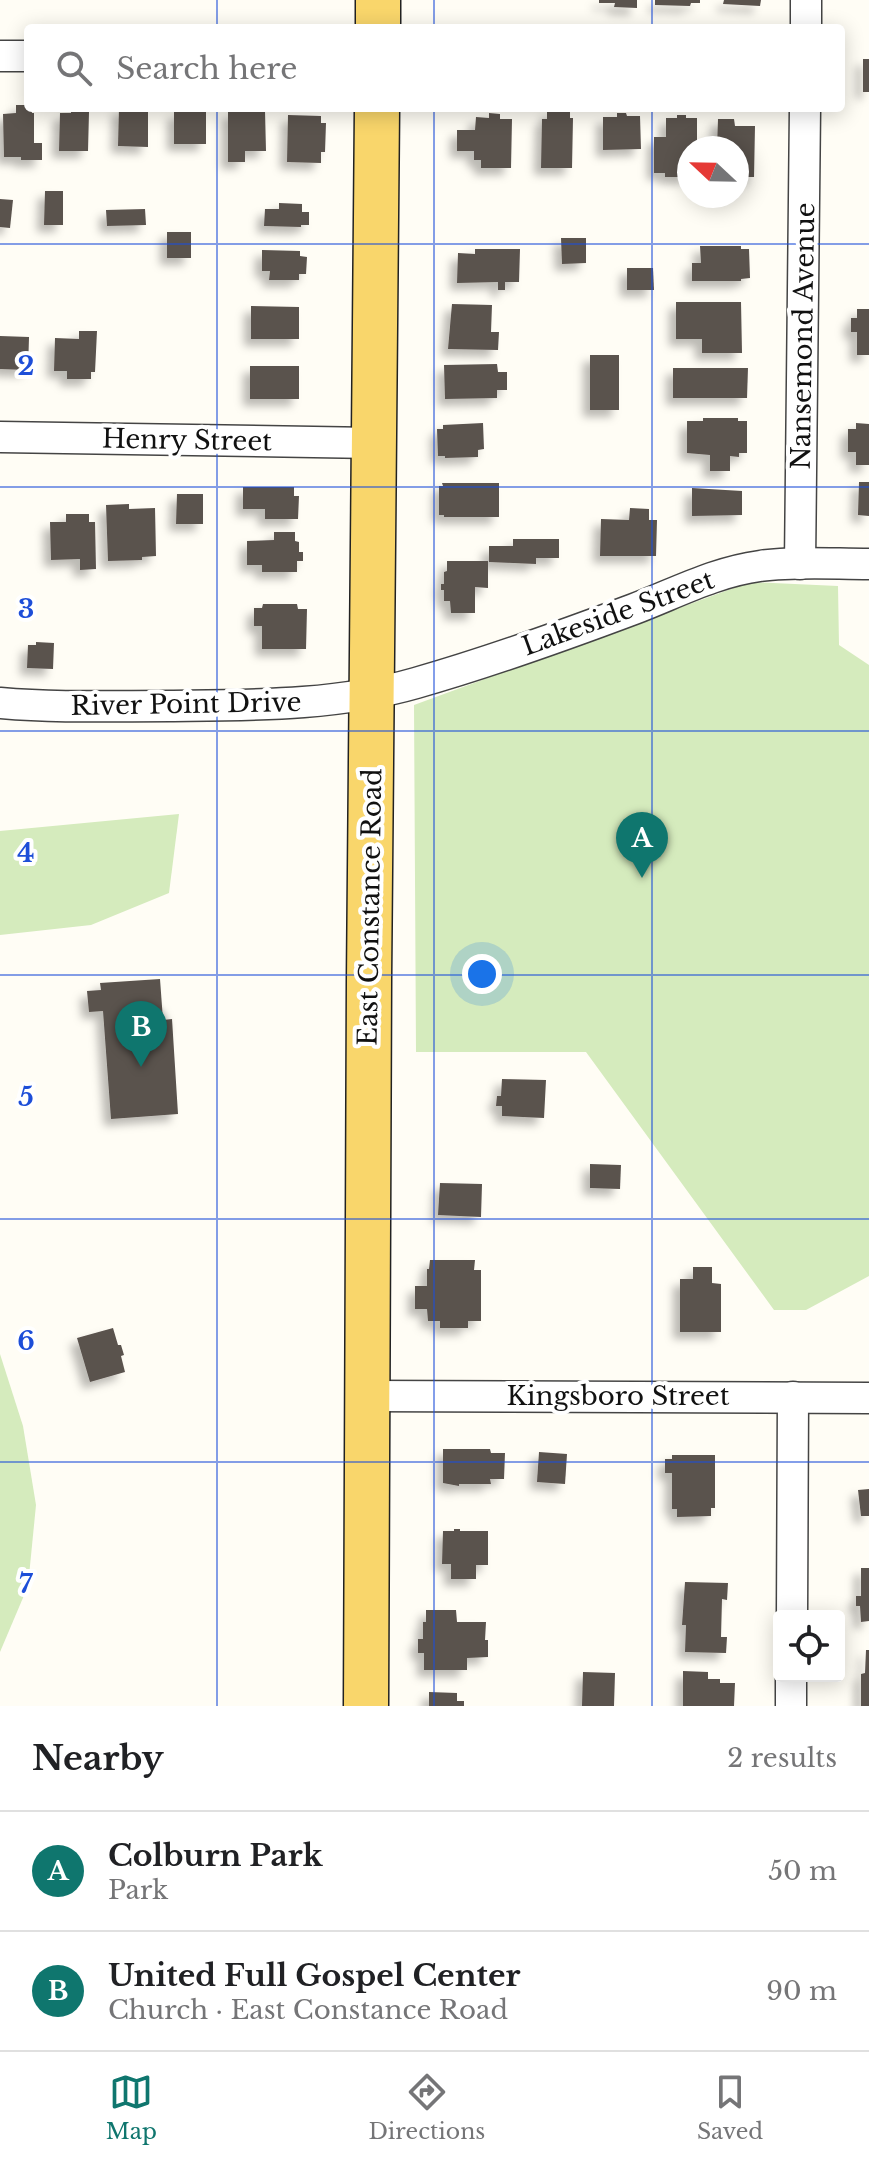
<!DOCTYPE html>
<html lang="en">
<head>
<meta charset="utf-8">
<style>
  body { margin:0; font-family:"Libre Baskerville",serif; background:#f6f6f6; color:#202124 }
  .controls { position:absolute; right:24px; bottom:24px; display:grid; overflow:hidden; border-radius:8px; box-shadow:0 4px 20px #0003 }
  .controls button { width:72px; height:72px; display:grid; place-items:center; padding:0; border:0; border-bottom:2px solid #e0e0e0; background:#fff; color:#202124; font:40px sans-serif }
  .compass { position:absolute; left:677px; top:136px; width:72px; height:72px; border-radius:50%; background:#fff; box-shadow:0 4px 20px #0003; rotate:292deg }
  .you { position:absolute; left:482px; top:974px; width:28px; height:28px; margin:-20px; border:6px solid #fff; border-radius:50%; background:#1a73e8; box-shadow:0 0 0 12px #1a73e833 }
  .badge { display:grid; place-items:center; width:52px; height:52px; border-radius:50%; background:#0f766e; color:#fff; font-size:26px; font-weight:700 }
  .pin { position:absolute; translate:-50% -66px; filter:drop-shadow(0 2px 4px #0008) }
  .pin::after { content:''; position:absolute; top:42px; width:28px; height:24px; background:inherit; clip-path:polygon(0 0,100% 0,50% 100%) }
  .list { margin:0; padding:0; list-style:none }
  h2 { display:flex; justify-content:space-between; align-items:center; height:104px; margin:0; padding:0 32px; font-size:34px }
  h2 small { font-size:26px; font-weight:400; color:#757577 }
  .list li { display:grid; grid-template-columns:52px 1fr auto; gap:24px; align-items:center; box-sizing:border-box; height:120px; padding:0 32px; border-top:2px solid #e0e0e0 }
  .list b { display:block; font-size:30px; white-space:nowrap }
  .list p { margin:0; font-size:26px; white-space:nowrap; color:#757577 }
  .list em { font-size:26px; font-style:normal; color:#757577 }
  .icon { flex:none; width:44px; height:44px; fill:none; stroke:currentColor; stroke-width:2; stroke-linecap:round; stroke-linejoin:round }
  .map { position:relative; flex:none; width:869px; height:1706px; overflow:hidden }
  .search { position:absolute; background:#fff; box-shadow:0 4px 20px #0003; left:24px; right:24px; top:24px; height:88px; display:flex; align-items:center; gap:20px; box-sizing:border-box; padding:0 28px; border-radius:8px; color:#757577; font-size:30px }
  .sheet { height:344px; background:#fff }
  nav { display:flex; justify-content:space-around; align-items:center; box-sizing:border-box; height:112px; border-top:2px solid #e0e0e0; background:#fff; font-size:22px; color:#757577 }
  nav a { display:grid; justify-items:center; gap:4px }
  nav .on { color:#0f766e }
  .map>svg:first-child { display:block }
  .green { fill:#d5ebbd }
  .building { fill:#5a524d; filter:url(#shadow) }
  .lines { fill:none; stroke-linecap:round; stroke-linejoin:round }
  .street-casing { stroke:#444; stroke-width:33 }
  .primary-casing { stroke:#222; stroke-width:47 }
  .street { stroke:#fff; stroke-width:30 }
  .primary { stroke:#f9d66b; stroke-width:44 }
  .grid { fill:none; stroke:#1d4ed8; stroke-width:2; stroke-opacity:0.55 }
  .labels { text-anchor:middle; dominant-baseline:central; stroke-width:8; stroke-linejoin:round; paint-order:stroke }
  .street-label { font-size:26px; fill:#111; stroke:#fff }
  .grid-label { font-size:26px; text-anchor:middle; font-weight:bold; fill:#1d4ed8; stroke:#fff; stroke-width:8; stroke-linejoin:round; paint-order:stroke }
</style>
</head>
<body>
<div class="map">
<svg width="869" height="1706" viewBox="0 0 869 1706">
  <defs>
    <filter id="shadow"><feDropShadow dx="-7" dy="7" stdDeviation="4" flood-color="#0004"/></filter>
  </defs>
  <rect width="100%" height="100%" fill="#fffdf5"/>
  <g class="green">
    <polygon points="750,582 838,586 839,645 869,665 869,1276 806,1310 774,1310 586,1052 416,1052 414,705"/>
    <polygon points="179,814 169,893 91,925 0,935 0,831"/>
    <polygon points="0,1354 23,1426 36,1505 28,1586 0,1652"/>
  </g>
  <g class="building">
    <polygon points="599,0 637,0 637,8 614,7 615,3 599,3"/>
    <polygon points="655,0 700,0 700,3 691,3 690,6 655,5"/>
    <polygon points="724,0 761,0 760,6 723,4"/>
    <rect x="863" y="59" width="6" height="33"/>
    <polygon points="16,105 28,105 28,108 31,108 32,113 34,113 34,143 42,143 42,160 21,160 21,157 4,157 3,114 16,113"/>
    <polygon points="71,108 87,108 87,112 89,112 88,151 59,151 60,113 71,113"/>
    <polygon points="119,108 148,108 148,147 118,146"/>
    <polygon points="185,108 192,108 192,112 206,112 206,144 174,144 174,112 185,112"/>
    <polygon points="228,111 265,111 266,151 245,151 245,162 228,162"/>
    <polygon points="547,111 570,111 570,118 573,118 572,168 541,168 542,119 547,119"/>
    <polygon points="489,113 500,114 500,119 512,119 511,168 481,168 481,160 474,160 474,151 457,151 457,130 475,130 476,117 489,118"/>
    <polygon points="617,113 626,113 627,116 640,116 641,149 603,150 603,117 617,117"/>
    <polygon points="288,115 321,116 321,123 326,123 325,152 321,152 321,163 287,162"/>
    <polygon points="677,115 686,115 686,118 697,118 697,148 689,148 689,177 665,177 665,173 654,173 654,137 666,137 666,118 677,118"/>
    <polygon points="718,119 734,119 735,126 755,126 754,177 737,177 737,148 717,148"/>
    <polygon points="45,191 63,191 63,225 44,225"/>
    <polygon points="0,199 13,200 10,228 0,227"/>
    <polygon points="279,203 302,204 302,212 309,212 309,225 301,225 301,227 264,226 265,209 279,209"/>
    <polygon points="145,209 146,225 107,226 106,210"/>
    <rect x="167" y="232" width="24" height="26"/>
    <polygon points="561,238 586,238 586,263 562,264"/>
    <polygon points="700,246 741,246 741,249 749,249 750,278 741,279 741,281 692,281 692,263 701,263"/>
    <polygon points="475,249 520,249 519,282 505,282 505,290 498,290 498,282 457,283 458,253 475,254"/>
    <polygon points="262,250 300,251 300,256 307,257 306,274 299,274 299,280 269,280 270,271 262,271"/>
    <polygon points="627,268 653,268 654,290 627,290"/>
    <polygon points="676,302 741,302 742,353 702,353 702,339 676,339"/>
    <polygon points="452,304 492,305 491,332 499,332 498,350 448,349"/>
    <polygon points="251,306 299,307 299,339 251,339"/>
    <polygon points="857,309 869,309 869,355 857,355 857,332 851,332 851,318 857,318"/>
    <polygon points="79,331 97,331 95,372 91,372 91,379 67,379 67,371 54,371 55,338 79,339"/>
    <polygon points="0,336 29,337 28,370 0,369"/>
    <rect x="590" y="355" width="29" height="55"/>
    <polygon points="497,364 498,372 507,372 507,390 497,390 497,398 445,399 444,365"/>
    <rect x="250" y="366" width="49" height="33"/>
    <polygon points="673,368 748,368 747,398 673,398"/>
    <polygon points="703,418 738,418 738,421 747,421 747,453 739,453 739,457 730,456 730,471 710,471 710,455 687,453 687,421 703,421"/>
    <polygon points="483,423 484,449 478,450 478,457 445,458 445,456 438,456 437,429 443,429 443,425"/>
    <polygon points="856,423 869,424 869,465 856,465 856,452 848,452 848,429 856,429"/>
    <polygon points="859,482 869,482 869,516 858,515"/>
    <polygon points="442,483 499,483 499,517 444,517 444,515 439,515 439,486 443,486"/>
    <polygon points="243,487 294,487 294,496 299,496 298,519 265,519 265,509 243,509"/>
    <polygon points="692,488 742,491 742,515 692,516"/>
    <polygon points="177,494 203,494 203,524 176,524"/>
    <polygon points="129,504 129,509 155,508 156,556 142,557 142,560 108,561 106,505"/>
    <polygon points="630,508 649,509 649,520 657,520 656,556 600,556 601,519 629,520"/>
    <polygon points="66,514 89,514 89,522 95,522 96,569 80,570 80,559 51,560 50,522 66,522"/>
    <polygon points="274,532 295,532 295,541 299,542 299,552 303,552 303,561 297,561 297,572 262,572 262,565 247,565 247,541 274,540"/>
    <polygon points="513,539 559,539 559,558 536,558 536,564 489,562 489,546 513,546"/>
    <polygon points="447,561 488,561 488,588 475,587 475,613 451,613 450,601 444,601 444,590 441,590 441,584 444,584 444,572 447,571"/>
    <polygon points="263,604 297,604 298,609 307,609 306,649 262,649 262,626 254,626 254,608 262,608"/>
    <polygon points="36,642 54,643 53,669 27,668 28,645 36,645"/>
    <polygon points="160,979 163,1020 172,1019 178,1114 111,1119 103,1011 89,1012 87,991 101,990 100,983"/>
    <polygon points="502,1079 546,1080 544,1118 502,1116 502,1106 496,1106 497,1096 501,1096"/>
    <polygon points="590,1164 621,1165 620,1189 590,1188"/>
    <polygon points="440,1183 482,1184 481,1217 438,1215"/>
    <polygon points="430,1260 475,1260 474,1270 481,1270 481,1321 468,1321 468,1328 440,1328 440,1321 428,1321 427,1309 415,1309 415,1286 427,1286 427,1269 429,1269"/>
    <polygon points="693,1267 712,1267 712,1283 721,1284 721,1332 680,1332 680,1279 693,1279"/>
    <polygon points="113,1328 118,1345 121,1345 124,1355 121,1356 125,1372 90,1382 77,1338"/>
    <polygon points="443,1449 490,1449 491,1453 505,1453 504,1479 490,1479 491,1484 459,1484 459,1486 443,1483"/>
    <polygon points="539,1452 567,1454 565,1484 537,1482"/>
    <polygon points="672,1455 715,1455 715,1508 711,1508 711,1516 677,1517 677,1509 672,1509 672,1473 665,1473 665,1459 672,1459"/>
    <polygon points="869,1489 869,1516 861,1516 858,1490"/>
    <polygon points="454,1529 460,1529 460,1531 488,1531 488,1565 476,1565 476,1579 451,1579 451,1564 442,1564 443,1531 454,1531"/>
    <polygon points="861,1568 869,1568 869,1621 861,1622 860,1606 856,1606 856,1596 861,1596"/>
    <polygon points="685,1582 728,1583 727,1600 722,1599 721,1637 727,1637 726,1653 685,1652 686,1625 682,1625"/>
    <polygon points="426,1610 456,1610 457,1622 486,1622 485,1640 488,1640 488,1657 467,1658 467,1670 424,1670 424,1653 418,1653 418,1639 423,1639 423,1622 426,1622"/>
    <polygon points="866,1650 869,1650 869,1706 861,1706 861,1674 865,1673"/>
    <polygon points="683,1671 708,1672 708,1679 720,1679 720,1683 735,1683 734,1706 683,1706"/>
    <polygon points="583,1672 615,1673 614,1706 582,1706"/>
    <polygon points="429,1692 457,1693 457,1701 464,1701 464,1706 429,1706"/>
  </g>
  <g class="lines">
    <defs>
      <g id="street">
        <polyline points="806,28 806,0"/>
        <polyline points="0,56 28,56"/>
        <polyline points="0,437 373,443"/>
        <polyline points="800,564 805,108"/>
        <path d="M0,703C56,708 113,706 170,706C252,705 336,706 416,683C490,662 562,636 634,609C676,593 715,572 760,566C796,561 833,564 869,564"/>
        <polyline points="367,1396 869,1398"/>
        <polyline points="792,1616 793,1397"/>
        <polyline points="791,1706 791,1676"/>
      </g>
      <g id="primary">
        <polyline points="378,28 378,0"/>
        <polyline points="366,1706 369,980 377,108"/>
      </g>
    </defs>
    <use href="#street" class="street-casing"/>
    <use href="#primary" class="primary-casing"/>
    <use href="#street" class="street"/>
    <use href="#primary" class="primary"/>
  </g>
  <path class="grid" d="M217,0V28M434,0V28M652,0V28M217,108V1706M434,108V1706M652,108V1706M0,244H869M0,487H869M0,731H869M0,975H869M0,1219H869M0,1462H869"/>
  <g class="labels">
    <g class="street-label">
      <text transform="translate(803 336) rotate(-89)">Nansemond Avenue</text>
      <text transform="translate(187 440) rotate(1)">Henry Street</text>
      <text transform="translate(618 613) rotate(-20)">Lakeside Street</text>
      <text transform="translate(186 704) rotate(-1)">River Point Drive</text>
      <text transform="translate(370 907) rotate(-89)">East Constance Road</text>
      <text x="618" y="1396">Kingsboro Street</text>
    </g>
  </g>
  <g class="grid-label">
    <text x="26" y="375">2</text>
    <text x="26" y="618">3</text>
    <text x="26" y="862">4</text>
    <text x="26" y="1106">5</text>
    <text x="26" y="1350">6</text>
    <text x="26" y="1593">7</text>
  </g>
</svg>
<div class="controls">
<button><svg class="icon" aria-label="locate" viewBox="0 0 24 24"><circle cx="12" cy="12" r="6"/><path d="M12 2v4M12 18v4M2 12h4M18 12h4"/></svg></button>
</div>
<svg class="compass" viewBox="-18 -18 36 36"><path d="M0-13l5 13h-10z" fill="#e53935"/><path d="M0 13l5-13h-10z" fill="#757577"/></svg>
<div class="you"></div>
<div class="pin badge" style="left:642px;top:878px">A</div>
<div class="pin badge" style="left:141px;top:1067px">B</div>
<div class="search"><svg class="icon" aria-label="search" viewBox="0 0 24 24"><circle cx="10" cy="10" r="6"/><path d="M15 15l6 6"/></svg>Search here</div>
</div>
<section class="sheet">
<h2>Nearby<small>2 results</small></h2>
<ul class="list">
<li><span class="badge">A</span><div><b>Colburn Park</b><p>Park</p></div><em>50 m</em></li>
<li><span class="badge">B</span><div><b>United Full Gospel Center</b><p>Church · East Constance Road</p></div><em>90 m</em></li>
</ul>
</section>
<nav>
<a class="on"><svg class="icon" aria-label="map" viewBox="0 0 24 24"><path d="M3 6l6-2 6 2 6-2v14l-6 2-6-2-6 2zM9 4v14M15 6v14"/></svg>Map</a>
<a><svg class="icon" aria-label="directions" viewBox="0 0 24 24"><path d="M12 3l9 9-9 9-9-9zM9 14v-3h6M13 9l2 2-2 2"/></svg>Directions</a>
<a><svg class="icon" aria-label="saved" viewBox="0 0 24 24"><path d="M7 4h10v16l-5-4-5 4z"/></svg>Saved</a>
</nav>
</body>
</html>
